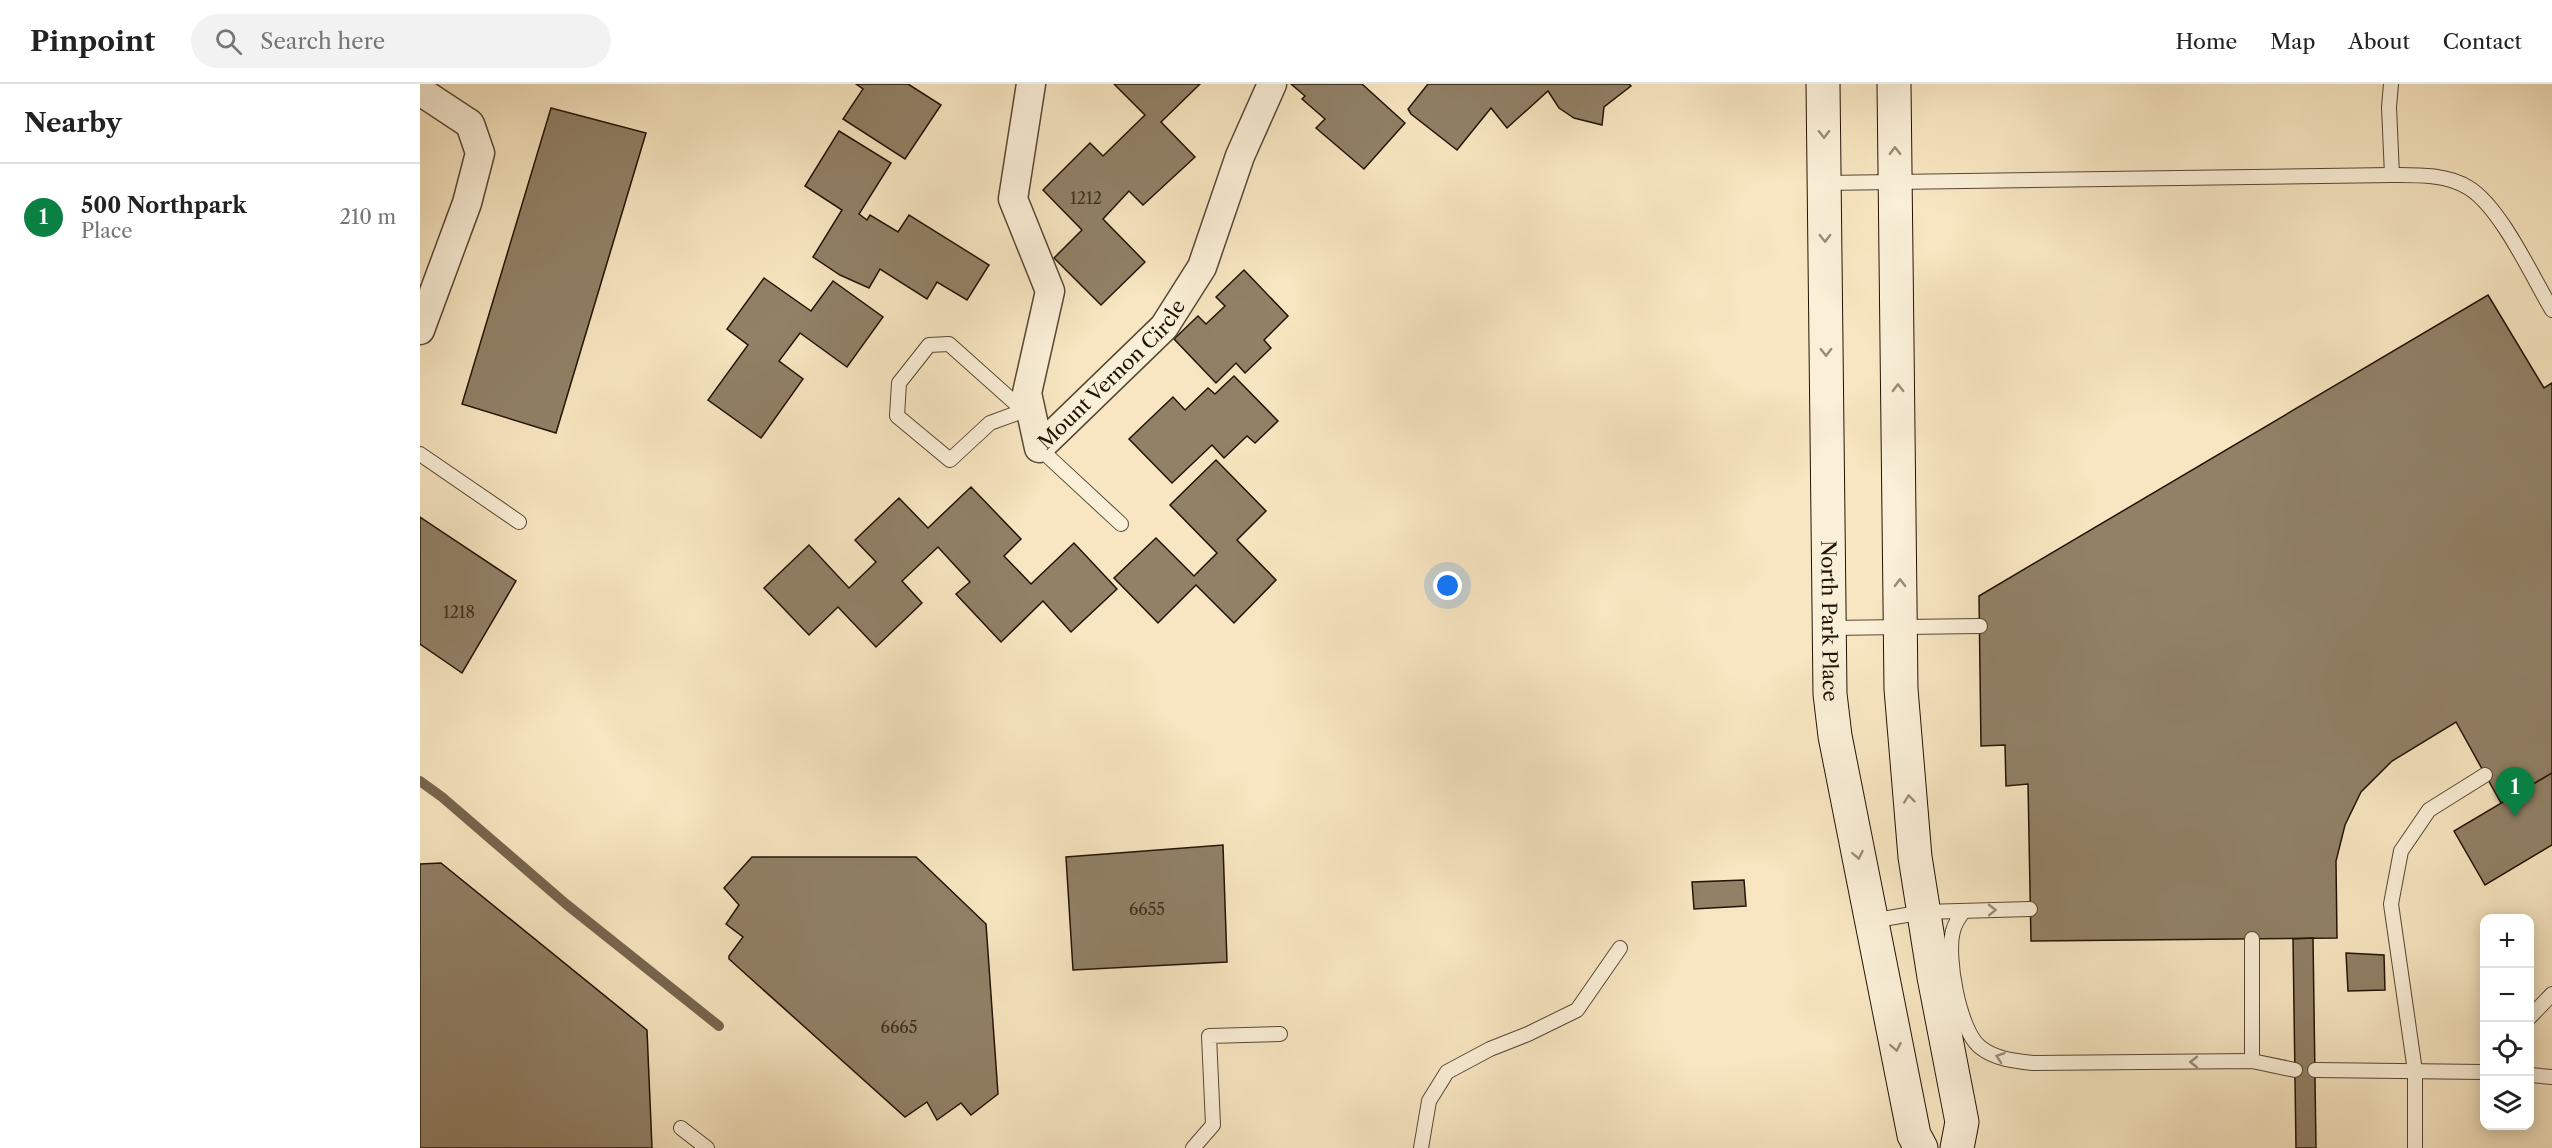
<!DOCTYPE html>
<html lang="en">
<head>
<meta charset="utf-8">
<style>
  body { margin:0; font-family:"Libre Caslon Text",serif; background:#f2f2f2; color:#222 }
  .controls { position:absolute; right:18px; bottom:18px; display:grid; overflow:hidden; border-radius:12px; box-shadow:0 3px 15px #0003 }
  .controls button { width:54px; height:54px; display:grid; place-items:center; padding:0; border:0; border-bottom:2px solid #e0e0e0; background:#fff; color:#222; font:30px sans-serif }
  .you { position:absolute; left:1028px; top:502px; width:21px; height:21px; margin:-15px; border:4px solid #fff; border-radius:50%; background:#1a73e8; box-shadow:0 0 0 9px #1a73e833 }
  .badge { display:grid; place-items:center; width:39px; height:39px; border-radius:50%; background:#0b8043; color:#fff; font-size:20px; font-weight:700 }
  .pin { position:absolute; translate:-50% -50px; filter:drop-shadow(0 2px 3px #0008) }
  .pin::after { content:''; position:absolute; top:32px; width:21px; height:18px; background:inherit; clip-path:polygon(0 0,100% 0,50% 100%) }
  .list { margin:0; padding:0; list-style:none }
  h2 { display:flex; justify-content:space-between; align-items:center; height:78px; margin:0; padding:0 24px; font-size:26px }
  h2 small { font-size:20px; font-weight:400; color:#767676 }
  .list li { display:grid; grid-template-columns:39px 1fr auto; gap:18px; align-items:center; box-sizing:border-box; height:108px; padding:0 24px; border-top:2px solid #e0e0e0 }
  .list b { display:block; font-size:22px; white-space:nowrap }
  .list p { margin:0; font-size:20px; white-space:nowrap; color:#767676 }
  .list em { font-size:20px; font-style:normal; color:#767676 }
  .icon { flex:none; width:33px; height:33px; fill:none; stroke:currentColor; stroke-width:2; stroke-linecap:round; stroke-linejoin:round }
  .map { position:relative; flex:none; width:2132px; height:1064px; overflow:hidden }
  header { display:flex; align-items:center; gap:36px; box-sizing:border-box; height:84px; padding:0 30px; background:#fff; border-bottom:2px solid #e0e0e0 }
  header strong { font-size:28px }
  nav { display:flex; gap:33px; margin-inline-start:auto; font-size:21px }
  .search { width:420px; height:54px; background:#f2f2f2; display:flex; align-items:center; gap:15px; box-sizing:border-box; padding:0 21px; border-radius:33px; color:#767676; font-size:22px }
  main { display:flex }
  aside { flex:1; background:#fff }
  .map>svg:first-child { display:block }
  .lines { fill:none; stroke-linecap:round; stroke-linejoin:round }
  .stream { stroke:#77674f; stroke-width:10 }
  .building { fill:#918167; stroke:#221405; stroke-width:1.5 }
  .lane-casing { stroke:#574834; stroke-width:16 }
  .street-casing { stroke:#574834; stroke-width:31 }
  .secondary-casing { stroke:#221405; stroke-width:35 }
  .lane { stroke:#faefd7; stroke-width:14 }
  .street { stroke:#faefd7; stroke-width:28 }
  .secondary { stroke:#faefd7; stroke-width:33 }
  .oneway { stroke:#998c78 }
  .labels { text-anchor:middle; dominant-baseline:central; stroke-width:4.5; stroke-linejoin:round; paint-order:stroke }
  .number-label { font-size:16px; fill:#3e2f1e }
  .street-label { font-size:20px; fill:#221405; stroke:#faefd7 }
</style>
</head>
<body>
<header>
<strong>Pinpoint</strong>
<div class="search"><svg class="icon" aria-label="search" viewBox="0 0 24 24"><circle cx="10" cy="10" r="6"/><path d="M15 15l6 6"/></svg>Search here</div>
<nav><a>Home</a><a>Map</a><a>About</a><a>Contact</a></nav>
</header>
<main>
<aside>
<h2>Nearby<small></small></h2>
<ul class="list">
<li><span class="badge">1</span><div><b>500 Northpark</b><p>Place</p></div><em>210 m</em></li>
</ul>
</aside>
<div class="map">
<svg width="2132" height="1064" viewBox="0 0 2132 1064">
  <rect width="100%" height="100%" fill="#f7e6c1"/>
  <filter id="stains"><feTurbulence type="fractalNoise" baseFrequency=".00333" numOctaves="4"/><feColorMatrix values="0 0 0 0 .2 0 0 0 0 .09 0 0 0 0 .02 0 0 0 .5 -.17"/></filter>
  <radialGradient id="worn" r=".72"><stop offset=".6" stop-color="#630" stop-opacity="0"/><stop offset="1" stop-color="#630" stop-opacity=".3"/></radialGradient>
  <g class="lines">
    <polyline class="stream" points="0,697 22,713 146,820 299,942"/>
  </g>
  <g class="building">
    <polygon points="436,0 488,0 521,21 485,75 423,35 443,5"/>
    <polygon points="694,0 780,0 741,38 775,73 723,121 709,107 683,135 725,178 681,221 634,174 662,146 623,106 670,59 683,72 725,31"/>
    <polygon points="871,0 942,0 985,39 944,85 896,44 905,35 882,15 885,12"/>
    <polygon points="1008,0 1209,0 1211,2 1184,23 1182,41 1154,34 1139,24 1128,7 1087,44 1071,24 1037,66 991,30 988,25"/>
    <polygon points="131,24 226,49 136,349 42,320"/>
    <polygon points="419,47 471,79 439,130 447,136 450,131 478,148 489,131 569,181 547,216 517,198 507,215 460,185 449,204 420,191 393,173 422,126 385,102"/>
    <polygon points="824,186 868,232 844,256 851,264 825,289 816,279 796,299 754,255 778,232 786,240 805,222 796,213"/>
    <polygon points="344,194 391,227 413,197 463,233 427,283 380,249 359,277 383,295 341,354 288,316 328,261 307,245"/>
    <polygon points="2068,211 2124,304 2132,299 2132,689 2081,719 2036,638 1972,677 1941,708 1925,741 1916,777 1917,854 1611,857 1608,700 1586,702 1585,661 1561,662 1559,512"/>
    <polygon points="814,292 858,337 835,359 827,352 804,374 792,361 752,399 709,355 753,313 765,326 788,304 795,310"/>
    <polygon points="796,376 846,427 817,456 856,496 814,539 776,501 738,539 694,494 736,454 774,492 797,469 750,421"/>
    <polygon points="551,403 601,455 584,472 611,500 654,459 697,505 651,548 623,517 581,558 536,510 550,498 518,463 482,497 502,519 456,563 418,523 389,551 344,504 389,461 429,504 456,478 435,456 479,414 508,444"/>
    <polygon points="0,433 96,497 42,589 0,560"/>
    <polygon points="2132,689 2132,761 2065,801 2034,747"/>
    <polygon points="803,761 807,878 653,886 646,773"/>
    <polygon points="332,773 496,773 566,840 578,1010 551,1031 541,1019 517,1036 507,1018 485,1033 309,875 309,872 323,853 306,840 319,821 304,804"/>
    <polygon points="21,779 227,946 232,1064 0,1064 0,780"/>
    <polygon points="1324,796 1326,822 1274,825 1272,798"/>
    <polygon points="1893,854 1896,1064 1876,1064 1873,855"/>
    <polygon points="1926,869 1964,871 1965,906 1928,907"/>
  </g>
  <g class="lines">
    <defs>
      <g id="lane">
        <polyline points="1971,0 1969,23 1972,91"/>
        <path d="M1404,99L1972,91C1997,91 2027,90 2049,104C2081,124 2112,192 2132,226"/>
        <polyline points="604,327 529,260 509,261 479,299 477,332 530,376 570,339 611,324"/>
        <polyline points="619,364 701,440"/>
        <polyline points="0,370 99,438"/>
        <polyline points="1409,544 1560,542"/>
        <path d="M1544,827C1539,833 1535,839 1533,847C1526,872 1539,946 1560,963C1575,975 1594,977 1613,979L1832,977L1875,986"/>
        <polyline points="1451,837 1504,828 1610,825"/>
        <polyline points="1832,855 1832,977"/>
        <polyline points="2110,933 2132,910"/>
        <polyline points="1895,986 2064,988"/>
        <polyline points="2110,991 2132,993"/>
        <polyline points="261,1044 287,1064"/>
        <polyline points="773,1064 793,1041 789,952 860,950"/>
        <polyline points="1001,1064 1009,1017 1027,988 1070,965 1108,950 1157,926 1200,864"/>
        <polyline points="1995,1064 1995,987 1971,820 1981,767 2009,726 2065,691"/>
      </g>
      <g id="street">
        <path id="s1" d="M611,0L593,115L630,207L607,309L619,364L744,243L782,183L820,72L852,0"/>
        <polyline points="0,7 50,40 60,69 47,119 0,246"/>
      </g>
      <g id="secondary">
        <path id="s2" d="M1403,0L1410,610L1415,652L1494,1051L1501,1064"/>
        <polyline points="1474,0 1481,605 1495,773 1514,893 1542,1038 1537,1064"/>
      </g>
    </defs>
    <use href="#lane" class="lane-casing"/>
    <use href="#street" class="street-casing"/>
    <use href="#secondary" class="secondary-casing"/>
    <use href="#lane" class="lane"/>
    <use href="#street" class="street"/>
    <use href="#secondary" class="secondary"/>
  </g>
  <defs><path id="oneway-chevron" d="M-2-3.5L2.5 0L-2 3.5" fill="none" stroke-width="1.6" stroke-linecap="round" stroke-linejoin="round" transform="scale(1.5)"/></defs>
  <g class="oneway">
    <use href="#oneway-chevron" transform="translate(1404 50) rotate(89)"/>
    <use href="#oneway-chevron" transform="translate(1475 67) rotate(-91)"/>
    <use href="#oneway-chevron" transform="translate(1405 154) rotate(89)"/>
    <use href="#oneway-chevron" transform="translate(1406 268) rotate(89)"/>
    <use href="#oneway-chevron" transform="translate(1478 304) rotate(-91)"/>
    <use href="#oneway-chevron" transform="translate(1480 499) rotate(-91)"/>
    <use href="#oneway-chevron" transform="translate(1489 715) rotate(-96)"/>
    <use href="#oneway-chevron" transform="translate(1438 771) rotate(79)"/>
    <use href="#oneway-chevron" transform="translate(1572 826) rotate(-1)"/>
    <use href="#oneway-chevron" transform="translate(1476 963) rotate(79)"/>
    <use href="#oneway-chevron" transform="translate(1580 973) rotate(-161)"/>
    <use href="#oneway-chevron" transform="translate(1774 978) rotate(180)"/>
  </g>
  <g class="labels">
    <g class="number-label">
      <text x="666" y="114">1212</text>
      <text x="39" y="528">1218</text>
      <text x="727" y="825">6655</text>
      <text x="479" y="943">6665</text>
    </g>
    <g class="street-label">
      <text stroke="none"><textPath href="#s1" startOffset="480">Mount Vernon Circle</textPath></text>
      <text stroke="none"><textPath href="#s2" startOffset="537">North Park Place</textPath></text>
    </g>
  </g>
  <rect width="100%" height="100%" filter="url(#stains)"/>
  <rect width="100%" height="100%" fill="url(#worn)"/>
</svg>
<div class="controls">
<button>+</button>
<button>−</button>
<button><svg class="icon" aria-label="locate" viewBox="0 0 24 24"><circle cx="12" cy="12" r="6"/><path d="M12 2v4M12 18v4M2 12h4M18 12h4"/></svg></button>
<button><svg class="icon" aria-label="layers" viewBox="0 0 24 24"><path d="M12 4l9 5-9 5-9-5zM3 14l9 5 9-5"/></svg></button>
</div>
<div class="you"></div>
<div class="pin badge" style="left:2095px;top:733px">1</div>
</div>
</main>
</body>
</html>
